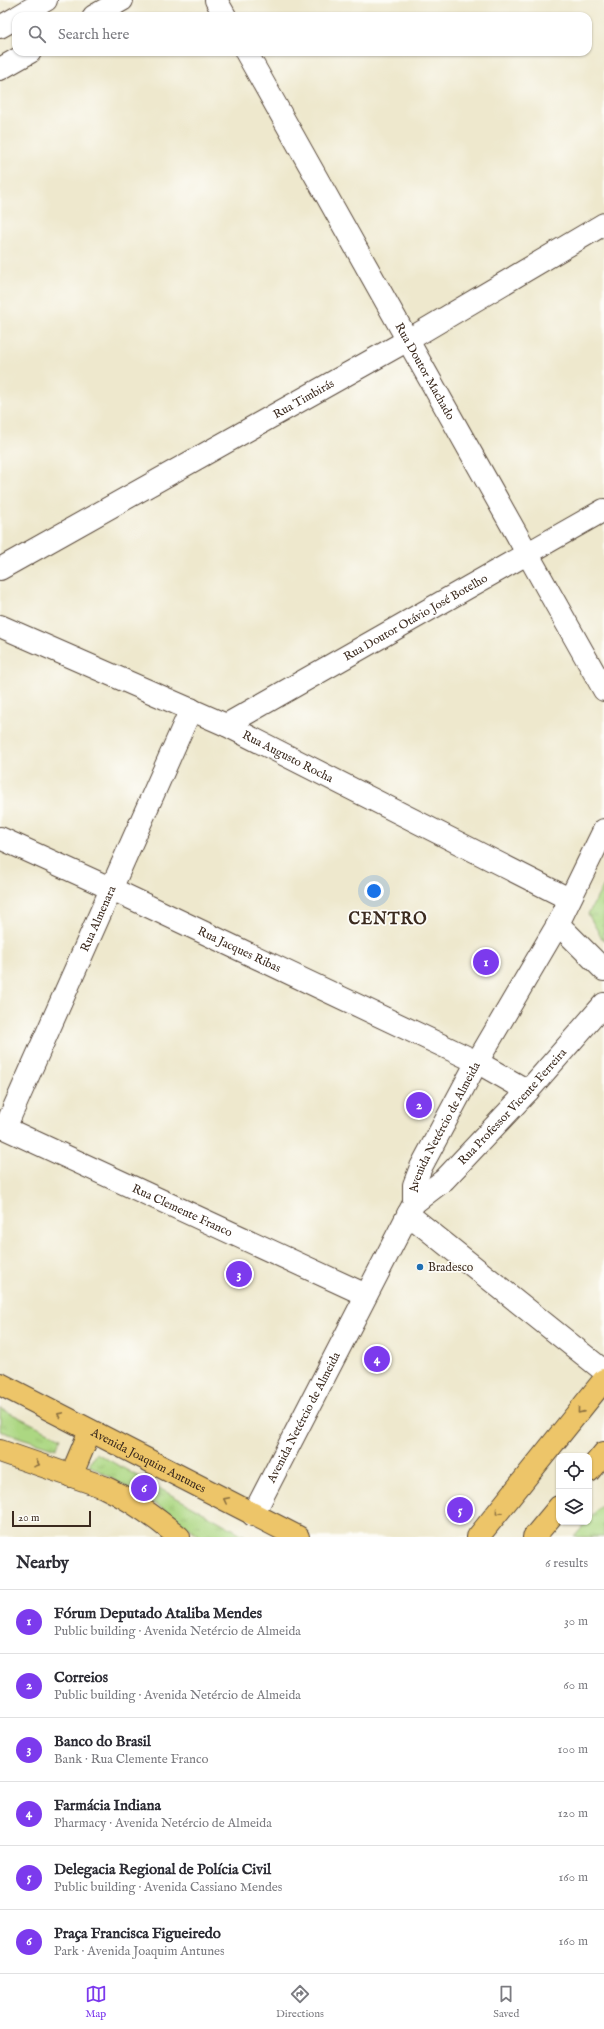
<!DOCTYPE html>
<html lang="en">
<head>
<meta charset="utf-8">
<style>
  body { margin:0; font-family:"IM FELL English",serif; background:#f2f2f3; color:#2b2b33 }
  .controls { position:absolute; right:12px; bottom:12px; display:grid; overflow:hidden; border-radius:8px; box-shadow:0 1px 3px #0004 }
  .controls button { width:36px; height:36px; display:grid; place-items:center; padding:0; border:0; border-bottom:1px solid #e1e1e2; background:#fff; color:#2b2b33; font:20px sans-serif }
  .scale { position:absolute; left:12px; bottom:10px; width:79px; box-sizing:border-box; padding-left:4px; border:2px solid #3b2a1e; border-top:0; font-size:11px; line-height:14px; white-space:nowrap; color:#3b2a1e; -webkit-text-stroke:3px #fdfcf7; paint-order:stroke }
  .you { position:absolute; left:374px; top:891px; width:14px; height:14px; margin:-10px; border:3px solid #fff; border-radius:50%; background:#1a73e8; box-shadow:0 0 0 6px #1a73e833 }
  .badge { display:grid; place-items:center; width:26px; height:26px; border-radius:50%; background:#7c3aed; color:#fff; font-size:13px; font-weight:700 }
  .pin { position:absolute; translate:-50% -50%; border:2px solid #fff; box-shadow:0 1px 4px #0006 }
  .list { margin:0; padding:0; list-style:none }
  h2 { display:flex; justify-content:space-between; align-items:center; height:52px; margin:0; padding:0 16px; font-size:17px }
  h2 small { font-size:13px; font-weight:400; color:#7c7c81 }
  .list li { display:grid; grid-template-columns:26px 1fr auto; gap:12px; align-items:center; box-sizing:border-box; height:64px; padding:0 16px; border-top:1px solid #e1e1e2 }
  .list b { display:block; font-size:15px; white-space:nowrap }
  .list p { margin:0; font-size:13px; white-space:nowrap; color:#7c7c81 }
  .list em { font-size:13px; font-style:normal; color:#7c7c81 }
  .icon { flex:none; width:22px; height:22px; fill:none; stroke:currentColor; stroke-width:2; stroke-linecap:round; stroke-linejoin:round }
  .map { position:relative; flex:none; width:604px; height:1537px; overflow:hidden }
  .search { position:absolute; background:#fff; box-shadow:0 1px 3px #0004; left:12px; right:12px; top:12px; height:44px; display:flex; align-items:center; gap:10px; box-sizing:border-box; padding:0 14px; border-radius:12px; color:#7c7c81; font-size:15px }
  .sheet { height:436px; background:#fff }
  nav { display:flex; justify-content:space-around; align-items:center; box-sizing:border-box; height:56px; border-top:1px solid #e1e1e2; background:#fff; font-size:11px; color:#7c7c81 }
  nav a { display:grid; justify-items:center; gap:2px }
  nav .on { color:#7c3aed }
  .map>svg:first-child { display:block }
  .grass { fill:url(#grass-tufts); stroke:#748050 }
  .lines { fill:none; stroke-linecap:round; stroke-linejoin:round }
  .minor-casing { stroke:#564638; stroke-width:24 }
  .major-casing { stroke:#564638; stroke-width:24 }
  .minor { stroke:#fff; stroke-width:22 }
  .major { stroke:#edc569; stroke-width:22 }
  .oneway { stroke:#8b7040 }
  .poi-dot { fill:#1f6fb2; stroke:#fdfcf7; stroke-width:1.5 }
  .labels { text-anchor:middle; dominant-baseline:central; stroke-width:3.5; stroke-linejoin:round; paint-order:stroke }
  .street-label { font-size:12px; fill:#3b2a1e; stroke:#fdfcf7 }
  .poi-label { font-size:12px; fill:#3b2a1e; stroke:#fdfcf7; text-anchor:start }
  .district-label { font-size:16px; font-weight:bold; letter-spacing:1px; fill:#3b2a1e; stroke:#fdfcf7 }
</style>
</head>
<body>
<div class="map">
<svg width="604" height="1537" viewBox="0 0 604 1537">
  <defs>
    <pattern id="grass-tufts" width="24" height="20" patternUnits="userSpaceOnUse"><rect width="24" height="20" fill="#acd782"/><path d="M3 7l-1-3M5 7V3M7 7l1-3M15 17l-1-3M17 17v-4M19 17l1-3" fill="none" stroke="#95b970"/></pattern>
  </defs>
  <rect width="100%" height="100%" fill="#fdfcf7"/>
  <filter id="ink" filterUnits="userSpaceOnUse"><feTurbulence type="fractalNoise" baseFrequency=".025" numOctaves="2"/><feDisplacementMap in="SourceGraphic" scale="8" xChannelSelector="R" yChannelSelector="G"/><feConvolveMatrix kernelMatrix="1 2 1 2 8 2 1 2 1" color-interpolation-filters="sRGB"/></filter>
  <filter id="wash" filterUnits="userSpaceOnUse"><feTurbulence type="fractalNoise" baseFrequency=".012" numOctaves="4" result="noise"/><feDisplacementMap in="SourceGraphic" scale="16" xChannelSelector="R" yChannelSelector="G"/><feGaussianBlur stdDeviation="0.9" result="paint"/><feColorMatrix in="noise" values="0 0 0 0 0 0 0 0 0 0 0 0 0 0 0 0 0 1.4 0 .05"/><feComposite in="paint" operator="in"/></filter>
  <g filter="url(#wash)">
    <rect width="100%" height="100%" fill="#eee8cd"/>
    <g class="grass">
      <polygon points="604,885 604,942 588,914"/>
      <polygon points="0,1408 61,1438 56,1449 0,1431"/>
      <polygon points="96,1453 247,1537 201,1537 167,1511 89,1465"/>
      <polygon points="604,1502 604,1537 574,1537 587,1522 589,1522 589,1519"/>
    </g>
  </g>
  <g filter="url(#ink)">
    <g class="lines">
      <defs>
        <g id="minor">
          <polyline points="216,0 225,16"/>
          <polyline points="19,16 46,0"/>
          <polyline points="94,16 122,0"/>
          <polyline points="0,27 16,18"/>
          <path id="s1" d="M246,52L604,690"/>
          <polyline points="0,69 30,52"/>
          <path id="s2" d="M0,569L408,340L604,224"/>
          <path id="s3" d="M0,626L226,725L569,899"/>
          <path id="s4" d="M226,725L604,510"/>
          <path id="s5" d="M0,838L112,889L477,1062L528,1091"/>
          <polyline points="558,924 604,970"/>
          <path id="s6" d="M0,1126L366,1295"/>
          <path id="s7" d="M5,1128L191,709"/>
          <path id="s8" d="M414,1203L444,1180L528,1091L604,1004"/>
          <polyline points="408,1214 604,1371"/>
          <path id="s9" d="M253,1515L414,1203V1185L421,1167L477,1062L558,924L604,830"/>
        </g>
        <g id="major">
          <path id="s10" d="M0,1384L298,1537"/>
          <path d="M0,1451L104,1487C132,1500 155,1517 179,1537"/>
          <polyline points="589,1471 604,1453"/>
          <polyline points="71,1476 90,1431"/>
          <polyline points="478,1537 604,1380"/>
          <polyline points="534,1537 559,1507"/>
        </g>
      </defs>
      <use href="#minor" class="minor-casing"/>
      <use href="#major" class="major-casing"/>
      <use href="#minor" class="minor"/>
      <use href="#major" class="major"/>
    </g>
    <defs><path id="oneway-chevron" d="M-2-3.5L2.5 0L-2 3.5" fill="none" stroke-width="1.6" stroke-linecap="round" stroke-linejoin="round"/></defs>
    <g class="oneway">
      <use href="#oneway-chevron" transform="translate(580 1411) rotate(129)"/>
      <use href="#oneway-chevron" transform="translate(60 1415) rotate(-153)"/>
      <use href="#oneway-chevron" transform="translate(37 1464) rotate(19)"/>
      <use href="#oneway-chevron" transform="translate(226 1500) rotate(-153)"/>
      <use href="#oneway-chevron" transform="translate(498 1512) rotate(129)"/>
    </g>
  </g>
  <circle class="poi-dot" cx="420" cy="1267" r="4"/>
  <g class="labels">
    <g class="street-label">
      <text stroke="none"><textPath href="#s1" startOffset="366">Rua Doutor Machado</textPath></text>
      <text stroke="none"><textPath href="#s2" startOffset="348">Rua Timbirás</textPath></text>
      <text stroke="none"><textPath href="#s4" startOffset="218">Rua Doutor Otávio José Botelho</textPath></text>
      <text stroke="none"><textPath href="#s3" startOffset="316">Rua Augusto Rocha</textPath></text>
      <text stroke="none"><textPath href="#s7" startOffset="229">Rua Almenara</textPath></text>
      <text stroke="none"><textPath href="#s5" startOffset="264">Rua Jacques Ribas</textPath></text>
      <text stroke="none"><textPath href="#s8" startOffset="138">Rua Professor Vicente Ferreira</textPath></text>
      <text stroke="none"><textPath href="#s9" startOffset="434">Avenida Netércio de Almeida</textPath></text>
      <text stroke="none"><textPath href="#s6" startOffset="201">Rua Clemente Franco</textPath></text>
      <text stroke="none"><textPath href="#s9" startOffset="110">Avenida Netércio de Almeida</textPath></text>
      <text stroke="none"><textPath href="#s10" startOffset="167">Avenida Joaquim Antunes</textPath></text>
    </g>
    <g class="poi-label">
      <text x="428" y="1267">Bradesco</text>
    </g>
    <g class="district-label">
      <text x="388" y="920">CENTRO</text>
    </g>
  </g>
</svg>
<div class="controls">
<button><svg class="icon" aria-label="locate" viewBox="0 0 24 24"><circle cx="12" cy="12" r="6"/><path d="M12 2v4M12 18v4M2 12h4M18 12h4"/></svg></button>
<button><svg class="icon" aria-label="layers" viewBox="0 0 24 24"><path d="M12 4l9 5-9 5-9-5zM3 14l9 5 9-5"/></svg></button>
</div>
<div class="scale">20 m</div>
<div class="you"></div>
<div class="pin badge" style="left:486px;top:962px">1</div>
<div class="pin badge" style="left:419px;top:1105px">2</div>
<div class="pin badge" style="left:239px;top:1274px">3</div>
<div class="pin badge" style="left:377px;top:1359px">4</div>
<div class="pin badge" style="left:460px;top:1510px">5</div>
<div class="pin badge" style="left:144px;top:1488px">6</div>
<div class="search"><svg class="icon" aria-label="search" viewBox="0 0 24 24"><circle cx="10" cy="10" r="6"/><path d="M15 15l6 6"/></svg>Search here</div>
</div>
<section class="sheet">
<h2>Nearby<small>6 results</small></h2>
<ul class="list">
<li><span class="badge">1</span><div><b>Fórum Deputado Ataliba Mendes</b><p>Public building · Avenida Netércio de Almeida</p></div><em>30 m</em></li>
<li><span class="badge">2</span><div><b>Correios</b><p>Public building · Avenida Netércio de Almeida</p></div><em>60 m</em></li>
<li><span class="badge">3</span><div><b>Banco do Brasil</b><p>Bank · Rua Clemente Franco</p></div><em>100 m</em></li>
<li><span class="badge">4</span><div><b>Farmácia Indiana</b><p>Pharmacy · Avenida Netércio de Almeida</p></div><em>120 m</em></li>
<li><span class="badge">5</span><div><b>Delegacia Regional de Polícia Civil</b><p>Public building · Avenida Cassiano Mendes</p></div><em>160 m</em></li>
<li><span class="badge">6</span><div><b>Praça Francisca Figueiredo</b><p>Park · Avenida Joaquim Antunes</p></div><em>160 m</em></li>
</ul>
</section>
<nav>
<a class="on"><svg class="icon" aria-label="map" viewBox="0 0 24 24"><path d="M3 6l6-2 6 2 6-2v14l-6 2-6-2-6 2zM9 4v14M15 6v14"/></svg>Map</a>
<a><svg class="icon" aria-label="directions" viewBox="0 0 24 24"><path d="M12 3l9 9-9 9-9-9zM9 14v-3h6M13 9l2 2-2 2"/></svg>Directions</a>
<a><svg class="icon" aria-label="saved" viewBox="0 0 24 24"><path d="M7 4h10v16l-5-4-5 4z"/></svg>Saved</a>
</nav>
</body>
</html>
